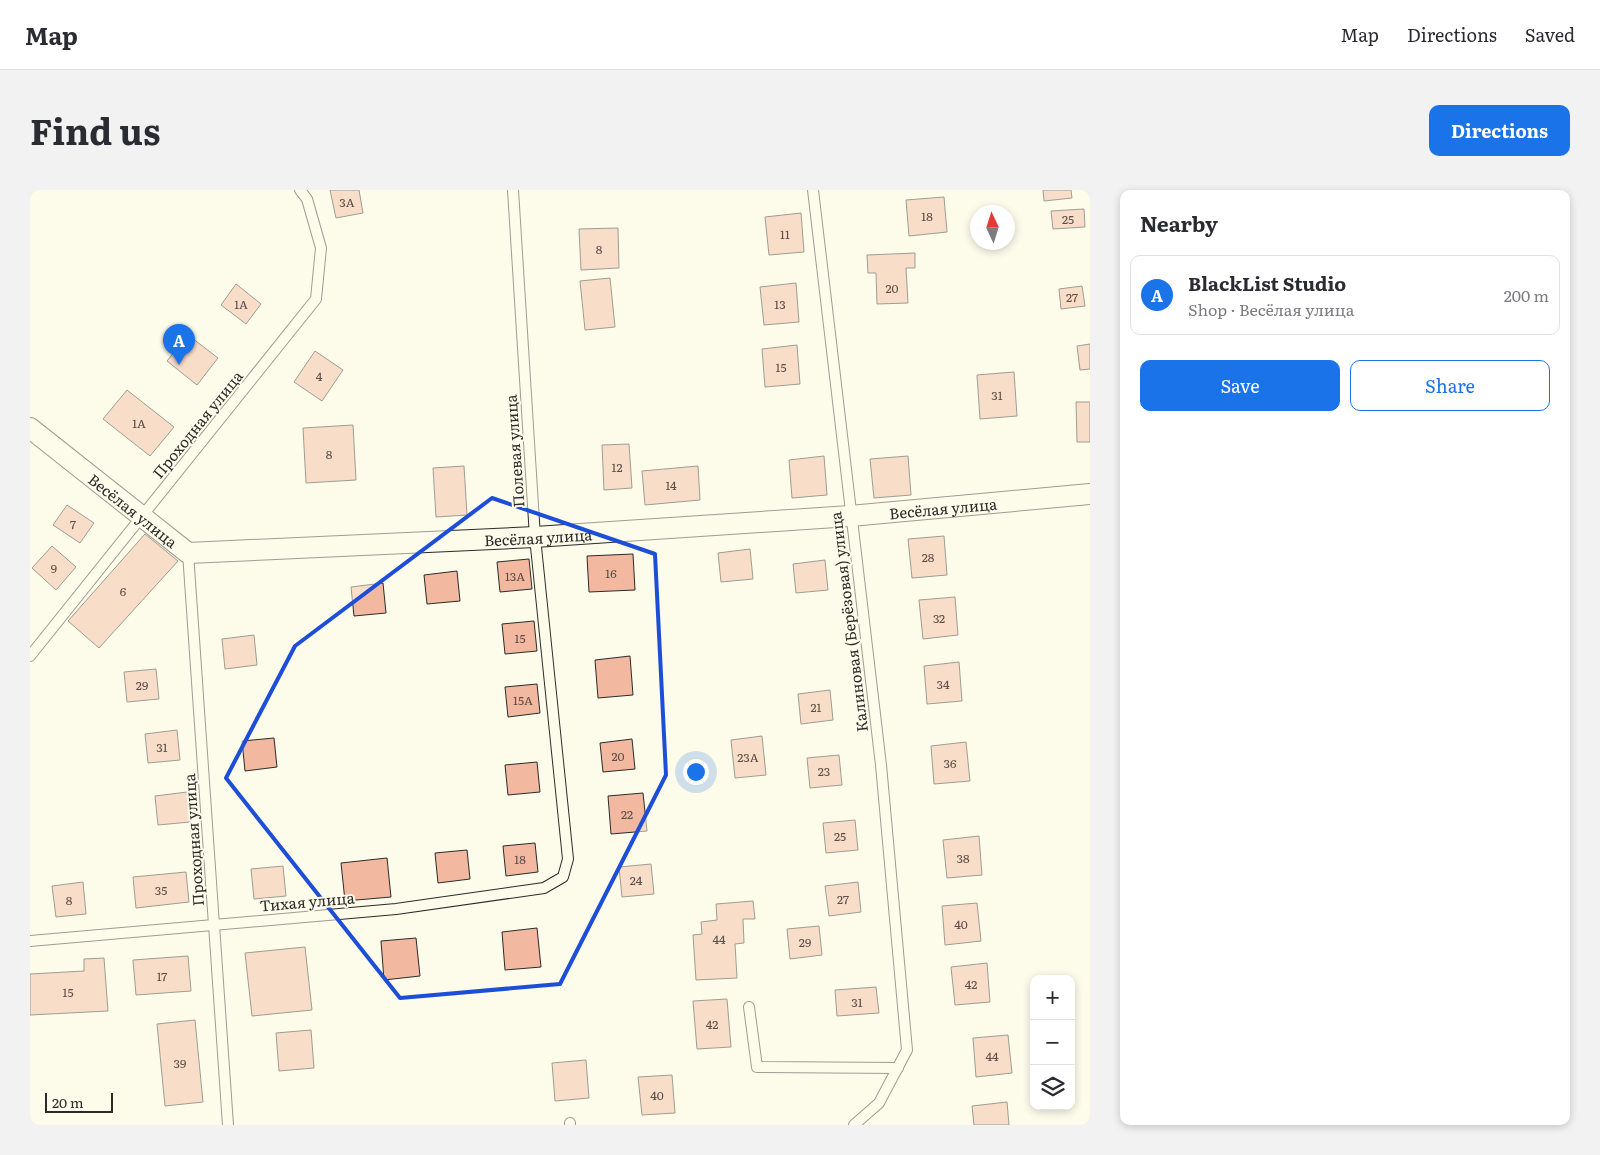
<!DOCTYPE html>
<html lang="en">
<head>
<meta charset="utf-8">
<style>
  body { margin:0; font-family:Literata,serif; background:#f2f2f3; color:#2b2b33 }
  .controls { position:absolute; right:15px; bottom:15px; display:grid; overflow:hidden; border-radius:10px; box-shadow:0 2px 8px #0003 }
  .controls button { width:45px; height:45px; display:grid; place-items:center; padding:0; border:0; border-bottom:1px solid #e1e1e2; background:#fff; color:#2b2b33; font:25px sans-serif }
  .compass { position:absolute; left:940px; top:15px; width:45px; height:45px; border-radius:50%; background:#fff; box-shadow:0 2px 8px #0003; rotate:356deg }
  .scale { position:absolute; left:15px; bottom:12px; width:68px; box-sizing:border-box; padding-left:5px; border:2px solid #2b2b2b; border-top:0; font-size:14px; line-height:18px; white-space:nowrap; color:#2b2b2b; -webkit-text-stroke:4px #fdfbea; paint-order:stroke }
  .you { position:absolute; left:665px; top:581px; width:18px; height:18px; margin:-12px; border:4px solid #fff; border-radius:50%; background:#1a73e8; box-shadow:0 0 0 8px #1a73e833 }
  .badge { display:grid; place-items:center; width:32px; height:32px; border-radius:50%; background:#1a73e8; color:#fff; font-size:16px; font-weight:700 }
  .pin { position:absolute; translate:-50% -41px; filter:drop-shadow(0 1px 2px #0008) }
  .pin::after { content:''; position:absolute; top:26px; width:18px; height:15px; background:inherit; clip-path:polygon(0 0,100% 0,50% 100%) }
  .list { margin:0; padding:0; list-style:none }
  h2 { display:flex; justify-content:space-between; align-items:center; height:65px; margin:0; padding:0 20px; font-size:21px }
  h2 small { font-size:16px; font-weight:400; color:#7c7c81 }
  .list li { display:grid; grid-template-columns:32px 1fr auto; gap:15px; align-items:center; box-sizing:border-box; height:80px; margin:0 10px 10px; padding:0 10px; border:1px solid #e1e1e2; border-radius:10px }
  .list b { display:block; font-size:19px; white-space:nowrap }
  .list p { margin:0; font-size:16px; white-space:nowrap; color:#7c7c81 }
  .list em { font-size:16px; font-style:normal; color:#7c7c81 }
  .actions { display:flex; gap:10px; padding:15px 20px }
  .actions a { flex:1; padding:11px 0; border:1px solid #1a73e8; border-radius:10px; text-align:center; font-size:18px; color:#1a73e8 }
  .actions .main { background:#1a73e8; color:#fff }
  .icon { flex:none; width:28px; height:28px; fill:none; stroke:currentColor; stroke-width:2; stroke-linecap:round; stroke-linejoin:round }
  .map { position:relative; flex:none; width:1060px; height:935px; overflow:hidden; border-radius:10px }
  header { display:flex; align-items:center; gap:30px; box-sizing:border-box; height:70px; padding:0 25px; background:#fff; border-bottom:1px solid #e1e1e2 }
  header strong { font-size:24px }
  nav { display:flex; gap:28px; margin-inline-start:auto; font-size:18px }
  .intro { display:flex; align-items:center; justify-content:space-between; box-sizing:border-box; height:120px; padding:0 30px }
  h1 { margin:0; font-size:35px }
  .button { padding:12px 22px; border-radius:10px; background:#1a73e8; color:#fff; font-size:18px; font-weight:700 }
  main { display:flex; gap:30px; padding:0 30px }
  aside { flex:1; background:#fff; border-radius:10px; box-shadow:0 2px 8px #0003 }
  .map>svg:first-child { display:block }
  .building { fill:#f2b8a0; stroke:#2b2b2b }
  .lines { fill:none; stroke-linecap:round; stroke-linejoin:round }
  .service-casing { stroke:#2b2b2b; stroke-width:12 }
  .minor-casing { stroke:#2b2b2b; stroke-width:22 }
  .service { stroke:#fdfbea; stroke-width:10 }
  .minor { stroke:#fdfbea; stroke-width:20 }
  .marked { fill:none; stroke:#1d4ed8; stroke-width:4; stroke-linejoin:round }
  .labels { text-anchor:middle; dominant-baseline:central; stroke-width:4; stroke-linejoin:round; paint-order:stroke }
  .number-label { font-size:12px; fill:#5d4e48 }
  .street-label { font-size:15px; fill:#2b2b2b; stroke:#fdfbea }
</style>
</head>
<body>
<header>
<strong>Map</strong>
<nav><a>Map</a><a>Directions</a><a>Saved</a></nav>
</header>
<div class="intro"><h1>Find us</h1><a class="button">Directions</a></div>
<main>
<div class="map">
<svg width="1060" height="935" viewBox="0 0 1060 935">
  <rect width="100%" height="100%" fill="#fdfbea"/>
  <g class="building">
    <polygon points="300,0 329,0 333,23 306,28"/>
    <polygon points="1013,0 1041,0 1042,8 1014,11"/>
    <polygon points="914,7 917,42 879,46 876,10"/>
    <polygon points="1054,19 1055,37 1023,39 1021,21"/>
    <polygon points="771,23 774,62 739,65 735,27"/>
    <polygon points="588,38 589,78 551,80 549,39"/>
    <polygon points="885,63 885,78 876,78 878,113 847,114 846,83 838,83 837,65"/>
    <polygon points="580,88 585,137 555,140 550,91"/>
    <polygon points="766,93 769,132 734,135 730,97"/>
    <polygon points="206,94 231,114 216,134 191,115"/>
    <polygon points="1052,96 1055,116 1031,119 1029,99"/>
    <polygon points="158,145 188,168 167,195 137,171"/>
    <polygon points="1060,154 1060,179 1050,180 1047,156"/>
    <polygon points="767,155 770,194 735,197 732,159"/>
    <polygon points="285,161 313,180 292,211 264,192"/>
    <polygon points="984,182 987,226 950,229 947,185"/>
    <polygon points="97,200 144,237 120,266 73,229"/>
    <polygon points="1046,212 1060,212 1060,252 1047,252"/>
    <polygon points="323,235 326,290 276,293 273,238"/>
    <polygon points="599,254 602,298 574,300 572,255"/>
    <polygon points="794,266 797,305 762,308 759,270"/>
    <polygon points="878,266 881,305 844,308 840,269"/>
    <polygon points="434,276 437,325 406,327 403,278"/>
    <polygon points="668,276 670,310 615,315 612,281"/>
    <polygon points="37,315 64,333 50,353 23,335"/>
    <polygon points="115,344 148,371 69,458 38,431"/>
    <polygon points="914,346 917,385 882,388 878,349"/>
    <polygon points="22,356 46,377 26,400 2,378"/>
    <polygon points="720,359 723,389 691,392 688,363"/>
    <polygon points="603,364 605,400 559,402 557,366"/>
    <polygon points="499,369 502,399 470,402 467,372"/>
    <polygon points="795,370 798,400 766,403 763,374"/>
    <polygon points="427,381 430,411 397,414 394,385"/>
    <polygon points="353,393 356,423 324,426 321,397"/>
    <polygon points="925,407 928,445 893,449 889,410"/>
    <polygon points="504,431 507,461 475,464 472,434"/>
    <polygon points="224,445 227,475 195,479 192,449"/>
    <polygon points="600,466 603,505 568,508 565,470"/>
    <polygon points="929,472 932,511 897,514 894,476"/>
    <polygon points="126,479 129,509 97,512 94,482"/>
    <polygon points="507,494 510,523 478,527 475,497"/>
    <polygon points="800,500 803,530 771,534 768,504"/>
    <polygon points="147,540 150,570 118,573 115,544"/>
    <polygon points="732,546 736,585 705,588 701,550"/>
    <polygon points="244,548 247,577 215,581 212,551"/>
    <polygon points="602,549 605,579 573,582 570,553"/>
    <polygon points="936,552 940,591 904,594 901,556"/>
    <polygon points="809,565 812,595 780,598 777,568"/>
    <polygon points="507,572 510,602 478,605 475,575"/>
    <polygon points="157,602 160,632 128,635 125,606"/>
    <polygon points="613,603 617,641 581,644 578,606"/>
    <polygon points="825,630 828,660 796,663 793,633"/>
    <polygon points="949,646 952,685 917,688 913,650"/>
    <polygon points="505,653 508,682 476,686 473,656"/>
    <polygon points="437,660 440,689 408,693 405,663"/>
    <polygon points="357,668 361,707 315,711 311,673"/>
    <polygon points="621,674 624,704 592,707 589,677"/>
    <polygon points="253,676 256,706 224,709 221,679"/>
    <polygon points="156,682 159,712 106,718 103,687"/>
    <polygon points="53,692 56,724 26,727 22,696"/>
    <polygon points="828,692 831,722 799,726 795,696"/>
    <polygon points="723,711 725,729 713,729 714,753 705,754 707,788 666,790 663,745 672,744 671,732 687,730 686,714"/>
    <polygon points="947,713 951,751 915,755 912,716"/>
    <polygon points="789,736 792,765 760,769 757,739"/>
    <polygon points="507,738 511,777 475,780 472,742"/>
    <polygon points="386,748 390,786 354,790 351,751"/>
    <polygon points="275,757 282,820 222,826 215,763"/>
    <polygon points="158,766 161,801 106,805 103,770"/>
    <polygon points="74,768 78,821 0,825 0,784 54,781 54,769"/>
    <polygon points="957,773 960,812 925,815 921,777"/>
    <polygon points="846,797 849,823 807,826 805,800"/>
    <polygon points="697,809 701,857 667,859 663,811"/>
    <polygon points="165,830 173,912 135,916 127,834"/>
    <polygon points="281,840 284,878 249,881 246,843"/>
    <polygon points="978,845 982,883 946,887 943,848"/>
    <polygon points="556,870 559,908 525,911 522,873"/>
    <polygon points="642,885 645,923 612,925 608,887"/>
    <polygon points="977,912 979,935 944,935 942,916"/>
  </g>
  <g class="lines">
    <defs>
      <g id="service">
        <polyline points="783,0 851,575 877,860 849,913 824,935"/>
        <polyline points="158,363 198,935"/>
        <polyline points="0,466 286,109 291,58 277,9 270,0"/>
        <polyline points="0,751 366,719 514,698 533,687 538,669 505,347 483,0"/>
        <polyline points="719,817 727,877 868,878"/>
        <polyline points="540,933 540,935"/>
      </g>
      <g id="minor">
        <path id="s1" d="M0,238L158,363L505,347L820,326L1060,304"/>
      </g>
    </defs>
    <use href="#service" class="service-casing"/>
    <use href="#minor" class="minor-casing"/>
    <use href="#service" class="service"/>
    <use href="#minor" class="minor"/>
  </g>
  <path d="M0 0H1060V935H0ZM462,308L625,364L636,585L530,794L370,808L196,588L265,456Z" fill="#fdfbea" fill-opacity=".55" fill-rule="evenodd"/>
  <path class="marked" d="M462,308L625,364L636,585L530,794L370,808L196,588L265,456Z"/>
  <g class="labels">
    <g class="number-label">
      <text x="317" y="12">3А</text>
      <text x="897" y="26">18</text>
      <text x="1038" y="29">25</text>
      <text x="755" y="44">11</text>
      <text x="569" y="59">8</text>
      <text x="862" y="98">20</text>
      <text x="1042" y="107">27</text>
      <text x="211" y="114">1А</text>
      <text x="750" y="114">13</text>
      <text x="751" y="177">15</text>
      <text x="289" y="186">4</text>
      <text x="967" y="205">31</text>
      <text x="109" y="233">1А</text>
      <text x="299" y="264">8</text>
      <text x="587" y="277">12</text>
      <text x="641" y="295">14</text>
      <text x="43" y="334">7</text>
      <text x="898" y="367">28</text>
      <text x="24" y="378">9</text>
      <text x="581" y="383">16</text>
      <text x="485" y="386">13А</text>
      <text x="93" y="401">6</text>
      <text x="909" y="428">32</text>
      <text x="490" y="448">15</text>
      <text x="913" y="494">34</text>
      <text x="112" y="495">29</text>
      <text x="493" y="510">15А</text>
      <text x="786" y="517">21</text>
      <text x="132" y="557">31</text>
      <text x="588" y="566">20</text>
      <text x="718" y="567">23А</text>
      <text x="920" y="573">36</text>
      <text x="794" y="581">23</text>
      <text x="597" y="624">22</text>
      <text x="810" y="646">25</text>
      <text x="933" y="668">38</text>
      <text x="490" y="669">18</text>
      <text x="606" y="690">24</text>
      <text x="131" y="700">35</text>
      <text x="813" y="709">27</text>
      <text x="39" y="710">8</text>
      <text x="931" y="734">40</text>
      <text x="689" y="749">44</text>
      <text x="775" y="752">29</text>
      <text x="132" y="786">17</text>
      <text x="941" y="794">42</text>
      <text x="38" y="802">15</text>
      <text x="827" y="812">31</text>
      <text x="682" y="834">42</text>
      <text x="962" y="866">44</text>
      <text x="150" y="873">39</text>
      <text x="627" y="905">40</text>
    </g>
    <g class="street-label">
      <text transform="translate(167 234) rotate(-51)">Проходная улица</text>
      <text transform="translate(484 261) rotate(-94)">Полевая улица</text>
      <text stroke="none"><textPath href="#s1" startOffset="958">Весёлая улица</textPath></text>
      <text stroke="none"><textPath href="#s1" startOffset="132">Весёлая улица</textPath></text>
      <text stroke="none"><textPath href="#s1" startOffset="552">Весёлая улица</textPath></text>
      <text transform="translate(818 432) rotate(-97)">Калиновая (Берёзовая) улица</text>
      <text transform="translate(163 650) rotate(-94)">Проходная улица</text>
      <text transform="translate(277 711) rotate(-5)">Тихая улица</text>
    </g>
  </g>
</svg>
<div class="controls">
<button>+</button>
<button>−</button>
<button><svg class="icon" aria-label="layers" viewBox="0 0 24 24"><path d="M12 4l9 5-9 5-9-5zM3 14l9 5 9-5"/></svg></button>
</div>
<svg class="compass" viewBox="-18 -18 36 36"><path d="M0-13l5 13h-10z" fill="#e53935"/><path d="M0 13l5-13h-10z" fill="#7c7c81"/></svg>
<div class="scale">20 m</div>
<div class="you"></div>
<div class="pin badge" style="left:149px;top:175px">A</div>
</div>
<aside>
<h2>Nearby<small></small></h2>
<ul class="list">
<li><span class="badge">A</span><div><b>BlackList Studio</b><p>Shop · Весёлая улица</p></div><em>200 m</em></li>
</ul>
<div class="actions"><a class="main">Save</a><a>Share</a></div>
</aside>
</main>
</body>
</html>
